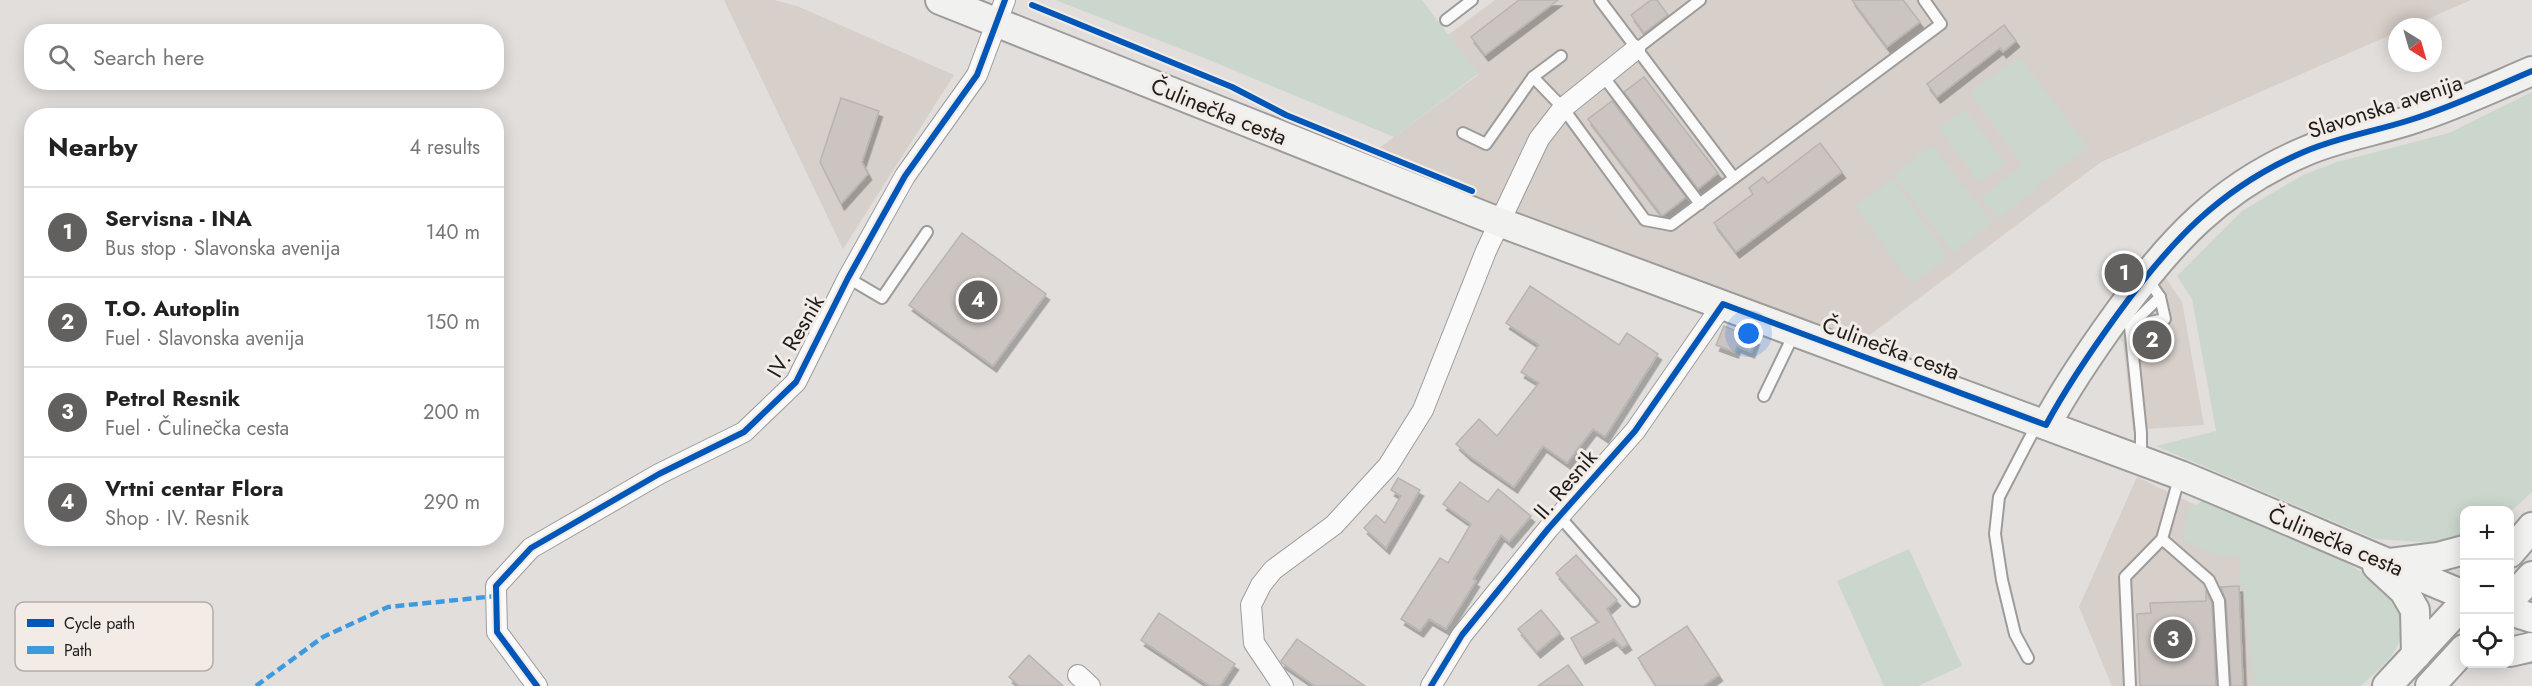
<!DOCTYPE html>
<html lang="en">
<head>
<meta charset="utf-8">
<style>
  body { margin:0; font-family:Jost,sans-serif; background:#f6f6f6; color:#222 }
  .controls { position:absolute; right:18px; bottom:18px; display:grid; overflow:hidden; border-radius:12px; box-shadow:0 3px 15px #0003 }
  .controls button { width:54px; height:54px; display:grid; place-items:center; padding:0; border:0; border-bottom:2px solid #e0e0e0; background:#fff; color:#222; font:30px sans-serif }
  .compass { position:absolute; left:2388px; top:18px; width:54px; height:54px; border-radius:50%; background:#fff; box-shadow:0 3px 15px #0003; rotate:143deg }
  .you { position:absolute; left:1749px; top:334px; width:21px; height:21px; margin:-15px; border:4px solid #fff; border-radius:50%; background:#1a73e8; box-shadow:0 0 0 9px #1a73e833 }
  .badge { display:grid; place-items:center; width:39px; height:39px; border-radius:50%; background:#62605e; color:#fff; font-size:20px; font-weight:700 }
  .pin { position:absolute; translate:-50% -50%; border:3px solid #fff; box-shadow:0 2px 6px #0006 }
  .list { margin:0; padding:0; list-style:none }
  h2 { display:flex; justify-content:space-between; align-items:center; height:78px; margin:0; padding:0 24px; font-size:26px }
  h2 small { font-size:20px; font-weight:400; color:#767676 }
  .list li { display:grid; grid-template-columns:39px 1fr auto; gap:18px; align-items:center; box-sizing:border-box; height:90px; padding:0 24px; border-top:2px solid #e0e0e0 }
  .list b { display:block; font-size:22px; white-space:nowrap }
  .list p { margin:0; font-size:20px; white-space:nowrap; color:#767676 }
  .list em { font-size:20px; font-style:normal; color:#767676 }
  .icon { flex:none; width:33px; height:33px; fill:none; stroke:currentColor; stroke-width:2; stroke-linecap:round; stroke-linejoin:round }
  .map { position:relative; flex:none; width:2532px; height:686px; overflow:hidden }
  .search { position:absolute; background:#fff; box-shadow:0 3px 15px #0003; left:24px; top:24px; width:480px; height:66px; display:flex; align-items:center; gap:15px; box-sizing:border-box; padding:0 21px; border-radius:24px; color:#767676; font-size:22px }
  .panel { position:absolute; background:#fff; box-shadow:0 3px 15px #0003; left:24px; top:108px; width:480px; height:438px; border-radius:24px }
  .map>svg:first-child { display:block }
  .built { fill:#d7cfc9 }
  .green { fill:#cbd7cc }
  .building { fill:#ccc4c0; stroke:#b7b4b2; stroke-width:1.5; filter:url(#shadow) }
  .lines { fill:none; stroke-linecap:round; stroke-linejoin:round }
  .lane-casing { stroke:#9e9c9b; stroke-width:14 }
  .street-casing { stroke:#9e9c9b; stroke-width:22 }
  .secondary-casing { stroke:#9e9c9b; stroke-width:32 }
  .lane { stroke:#fafafa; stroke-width:10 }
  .street { stroke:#fafafa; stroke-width:20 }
  .secondary { stroke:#f1f2f0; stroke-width:28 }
  .quiet { stroke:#3c9bdf; stroke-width:4.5; stroke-dasharray:9 4.5; stroke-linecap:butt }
  .cycleway-casing { stroke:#f2ebe6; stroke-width:10 }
  .cycleway { stroke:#0057b8; stroke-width:6 }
  .labels { text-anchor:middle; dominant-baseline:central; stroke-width:6; stroke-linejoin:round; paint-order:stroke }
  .street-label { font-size:22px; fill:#1e1c1a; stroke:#f2ebe6 }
  .key { fill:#f2ebe6; stroke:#b2ada9; stroke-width:1.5 }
  .key-label { font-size:16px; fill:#1e1c1a }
</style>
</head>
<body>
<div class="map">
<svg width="2532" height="686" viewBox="0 0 2532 686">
  <defs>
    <filter id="shadow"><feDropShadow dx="3.5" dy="6" stdDeviation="0" flood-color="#0004"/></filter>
  </defs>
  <rect width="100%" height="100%" fill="#e1dedc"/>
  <g class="built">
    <polygon points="724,0 774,0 797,6 954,75 843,249"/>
    <polygon points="1495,0 2471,0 2409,27 2397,27 2397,32 2101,162 1863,340 1461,194 1371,154 1478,75 1448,35"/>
    <polygon points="2165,277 2182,302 2204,425 2133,430 2123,343 2116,333 2149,290"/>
    <polygon points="2137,477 2371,589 2349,686 2112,686 2079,607"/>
  </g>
  <g class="green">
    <polygon points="1055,0 1422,0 1478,74 1394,137 1202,57"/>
    <polygon points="2019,57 2088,148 2038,185 2039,187 1998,219 1981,197 2022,165 2035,181 1970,93"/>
    <polygon points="2532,92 2532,492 2510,512 2510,510 2464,510 2464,536 2449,544 2375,539 2156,446 2216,431 2192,299 2177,276 2242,211 2303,175 2337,162 2449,133"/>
    <polygon points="1965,109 2005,164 1979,183 1939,127"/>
    <polygon points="1932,145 1992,223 1953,253 1894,175"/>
    <polygon points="1892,179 1949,257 1912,284 1855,206"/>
    <path d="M2204,500C2246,517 2381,567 2400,606C2402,610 2404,623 2403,628C2401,653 2378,670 2361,686H2254L2247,614L2239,577L2240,557L2218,556L2183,540L2189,509Z"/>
    <polygon points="1909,549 1962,666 1918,686 1884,686 1837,581"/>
  </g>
  <g class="building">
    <polygon points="1519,0 1558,0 1485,55 1471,37"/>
    <polygon points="1651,0 1657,0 1668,15 1644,33 1631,15"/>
    <polygon points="1852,0 1903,0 1920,22 1887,47"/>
    <polygon points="2004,25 2016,41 2003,52 2000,48 1937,97 1927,84"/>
    <polygon points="1644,77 1718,173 1698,189 1624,92"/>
    <polygon points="841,98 879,111 862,162 868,174 841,204 820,162"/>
    <polygon points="1612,101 1686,197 1662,216 1588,119"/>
    <polygon points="1820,143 1842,172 1736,252 1714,223 1753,194 1749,188 1763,177 1768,183"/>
    <polygon points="962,233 1046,294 993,366 909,305"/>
    <polygon points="1530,286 1619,345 1627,333 1658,354 1605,437 1593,429 1567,463 1543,446 1514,487 1468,455 1456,444 1479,419 1497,436 1539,383 1521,372 1539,345 1506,323"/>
    <polygon points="1724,326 1756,339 1751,352 1737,346 1735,352 1716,345"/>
    <polygon points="2160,328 2164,350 2146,354 2142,331"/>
    <polygon points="1398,478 1420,490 1386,548 1364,528 1376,515 1385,523 1401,496 1391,490"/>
    <polygon points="1460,482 1488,502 1498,489 1531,516 1509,542 1501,535 1473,579 1476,581 1446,629 1429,619 1420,631 1401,619 1440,558 1448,563 1471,524 1443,504"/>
    <polygon points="1576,555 1617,600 1607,609 1628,644 1622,648 1614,639 1582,658 1571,638 1599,622 1556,573"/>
    <polygon points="2239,586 2243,686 2231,686 2226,601 2221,587"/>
    <polygon points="2206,590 2212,603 2216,686 2140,686 2137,614 2151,613 2150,603 2206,601"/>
    <polygon points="1541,610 1560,633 1537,652 1518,629"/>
    <polygon points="1159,613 1235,664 1220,686 1210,686 1141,640"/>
    <polygon points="1687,626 1719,675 1703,686 1656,686 1638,658"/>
    <polygon points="1297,639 1365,686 1315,686 1282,663 1281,661"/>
    <polygon points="1029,655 1063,686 1019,686 1009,677"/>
    <polygon points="1568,665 1583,686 1538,686"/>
  </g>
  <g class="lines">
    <defs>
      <g id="lane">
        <polyline points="1600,0 1734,178"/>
        <polyline points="1446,20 1472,0"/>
        <polyline points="1635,50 1700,0"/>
        <polyline points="1603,76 1700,204"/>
        <polyline points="1533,77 1563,108 1645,220 1671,225 1941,24 1924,0"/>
        <polyline points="1463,133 1486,144 1533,77 1561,56"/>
        <polyline points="848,278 882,298 927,232"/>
        <polyline points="2117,315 2130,326 2141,433 2141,458"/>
        <polyline points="2130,326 2160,297 2147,278"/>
        <polyline points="2130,326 2165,319 2160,297"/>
        <polyline points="1764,396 1794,334"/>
        <polyline points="1560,517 1634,601"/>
        <polyline points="2162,539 2209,580 2219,601 2224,686"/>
        <polyline points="2028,658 2015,634 2002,580 1995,534 1999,497 2038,422"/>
        <polyline points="2130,686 2125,577 2162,539 2180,475"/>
      </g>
      <g id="street">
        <polyline points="1078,675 1090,686"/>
        <polyline points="537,686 497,632 496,586 531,548 659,474 744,432 796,382 848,278 905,176 977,75 1005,0"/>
        <polyline points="1283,686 1254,643 1251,605 1261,585 1273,570 1334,525 1388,466 1423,410 1486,251 1539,139 1563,108 1635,50"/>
        <polyline points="1431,686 1462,635 1548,529 1635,431 1723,304"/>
      </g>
      <g id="secondary">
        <path d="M940,0L1499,222L2180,475C2275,514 2369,556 2464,595"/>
        <path d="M2046,425C2067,386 2091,351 2117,315C2170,242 2220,187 2306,151C2339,137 2376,131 2410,120C2452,107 2492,88 2532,71"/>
        <polyline points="2510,553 2532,527"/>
        <polyline points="2390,563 2438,557 2464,550"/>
        <polyline points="2377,566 2404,591 2415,610 2416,655"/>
        <polyline points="2510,600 2532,576"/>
        <polyline points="2510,611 2532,618"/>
        <polyline points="2510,652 2532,647"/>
        <polyline points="2387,686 2464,603"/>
        <polyline points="2430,686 2464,649"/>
      </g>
    </defs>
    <use href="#lane" class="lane-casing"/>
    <use href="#street" class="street-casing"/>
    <use href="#secondary" class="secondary-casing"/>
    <use href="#lane" class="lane"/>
    <use href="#street" class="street"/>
    <use href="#secondary" class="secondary"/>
    <polyline class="quiet" points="256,686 323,637 388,607 496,596"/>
    <defs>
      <g id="cycleway">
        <polyline points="1032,5 1232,87 1286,115 1472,191"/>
        <polyline points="537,686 497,632 496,586 531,548 659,474 744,432 796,382 848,278 905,176 977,75 1005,0"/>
        <path d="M1431,686L1462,635L1548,529L1635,431L1723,304L2046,425C2067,386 2091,351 2117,315C2170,242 2220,187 2306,151C2339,137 2376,131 2410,120C2452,107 2492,88 2532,71"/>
      </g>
    </defs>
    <use href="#cycleway" class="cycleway-casing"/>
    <use href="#cycleway" class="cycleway"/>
  </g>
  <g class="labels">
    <g class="street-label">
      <text transform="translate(2385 106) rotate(-18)">Slavonska avenija</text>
      <text transform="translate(1219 111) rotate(22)">Čulinečka cesta</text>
      <text transform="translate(795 336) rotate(-60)">IV. Resnik</text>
      <text transform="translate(1891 348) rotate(20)">Čulinečka cesta</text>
      <text transform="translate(1565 484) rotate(-49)">II. Resnik</text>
      <text transform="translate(2336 541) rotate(23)">Čulinečka cesta</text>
    </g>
  </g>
  <rect x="15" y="602" width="198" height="69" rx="9" class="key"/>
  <rect x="27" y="619" width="27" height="8" fill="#0057b8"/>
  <rect x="27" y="646" width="27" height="8" fill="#3c9bdf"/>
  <g class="key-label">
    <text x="64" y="629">Cycle path</text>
    <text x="64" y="656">Path</text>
  </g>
</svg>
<div class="controls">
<button>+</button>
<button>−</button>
<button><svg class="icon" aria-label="locate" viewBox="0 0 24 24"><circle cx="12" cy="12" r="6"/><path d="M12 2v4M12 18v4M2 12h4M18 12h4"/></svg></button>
</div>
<svg class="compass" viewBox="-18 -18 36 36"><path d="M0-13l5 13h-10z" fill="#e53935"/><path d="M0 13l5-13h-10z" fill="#767676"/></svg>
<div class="you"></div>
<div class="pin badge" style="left:2124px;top:273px">1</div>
<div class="pin badge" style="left:2152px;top:340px">2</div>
<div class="pin badge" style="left:2173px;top:639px">3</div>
<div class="pin badge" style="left:978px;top:300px">4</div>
<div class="search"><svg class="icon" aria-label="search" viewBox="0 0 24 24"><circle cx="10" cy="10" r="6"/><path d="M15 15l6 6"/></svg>Search here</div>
<section class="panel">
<h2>Nearby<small>4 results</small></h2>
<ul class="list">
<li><span class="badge">1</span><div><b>Servisna - INA</b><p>Bus stop · Slavonska avenija</p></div><em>140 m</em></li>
<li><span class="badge">2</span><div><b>T.O. Autoplin</b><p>Fuel · Slavonska avenija</p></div><em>150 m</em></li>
<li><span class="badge">3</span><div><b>Petrol Resnik</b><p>Fuel · Čulinečka cesta</p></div><em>200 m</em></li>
<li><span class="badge">4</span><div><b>Vrtni centar Flora</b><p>Shop · IV. Resnik</p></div><em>290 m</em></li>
</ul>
</section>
</div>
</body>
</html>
